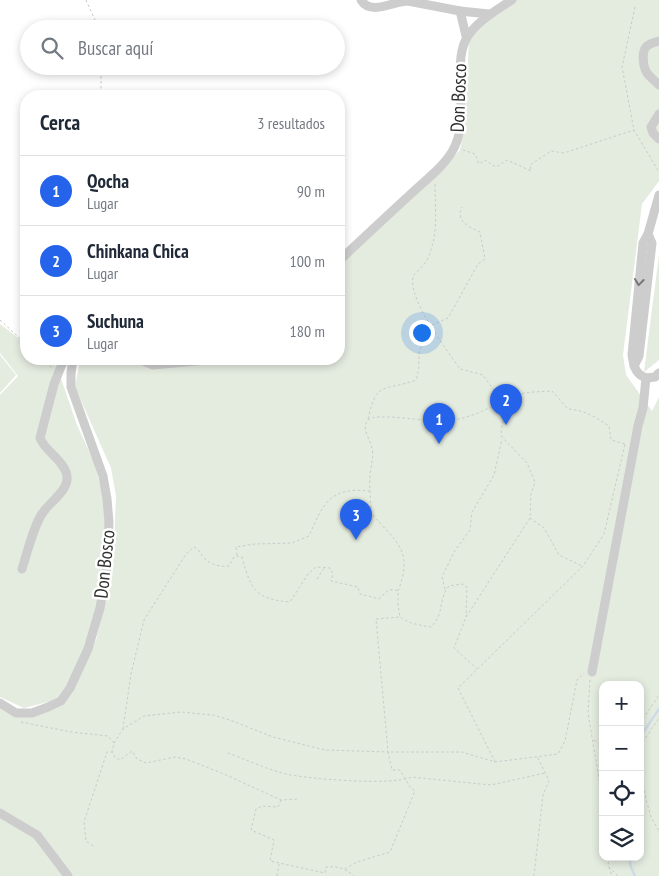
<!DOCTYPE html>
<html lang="es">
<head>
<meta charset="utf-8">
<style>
  body { margin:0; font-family:"PT Sans Narrow",sans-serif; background:#f2f2f3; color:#1f2937 }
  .controls { position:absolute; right:15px; bottom:15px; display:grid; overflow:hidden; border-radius:10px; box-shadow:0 2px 8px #0003 }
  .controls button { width:45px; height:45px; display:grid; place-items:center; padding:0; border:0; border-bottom:1px solid #e0e1e3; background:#fff; color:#1f2937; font:25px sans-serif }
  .you { position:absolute; left:421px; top:332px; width:18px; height:18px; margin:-12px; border:4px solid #fff; border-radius:50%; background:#1a73e8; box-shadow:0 0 0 8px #1a73e833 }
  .badge { display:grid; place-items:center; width:32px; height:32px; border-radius:50%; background:#2563eb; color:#fff; font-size:16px; font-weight:700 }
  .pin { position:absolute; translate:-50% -41px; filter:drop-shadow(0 1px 2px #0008) }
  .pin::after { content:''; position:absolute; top:26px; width:18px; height:15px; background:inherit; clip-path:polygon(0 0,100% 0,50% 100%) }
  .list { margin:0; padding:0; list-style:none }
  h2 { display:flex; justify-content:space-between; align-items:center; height:65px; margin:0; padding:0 20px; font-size:21px }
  h2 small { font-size:16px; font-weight:400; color:#747a83 }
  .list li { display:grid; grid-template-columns:32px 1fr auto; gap:15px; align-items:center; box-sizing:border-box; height:70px; padding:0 20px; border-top:1px solid #e0e1e3 }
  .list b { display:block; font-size:19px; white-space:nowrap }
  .list p { margin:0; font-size:16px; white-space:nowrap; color:#747a83 }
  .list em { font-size:16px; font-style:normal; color:#747a83 }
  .icon { flex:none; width:28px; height:28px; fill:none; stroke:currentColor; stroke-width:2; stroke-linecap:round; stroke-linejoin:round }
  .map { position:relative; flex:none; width:659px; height:876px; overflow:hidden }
  .search { position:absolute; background:#fff; box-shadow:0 2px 8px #0003; left:20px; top:20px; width:325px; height:55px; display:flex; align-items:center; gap:12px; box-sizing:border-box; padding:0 18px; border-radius:28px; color:#747a83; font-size:19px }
  .panel { position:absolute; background:#fff; box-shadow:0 2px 8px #0003; left:20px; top:90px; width:325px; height:275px; border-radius:20px }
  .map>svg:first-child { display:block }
  .green { fill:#e4ebdf; fill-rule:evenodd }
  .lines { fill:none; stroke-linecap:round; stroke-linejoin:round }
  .stream { stroke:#cedbe8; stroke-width:2.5 }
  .path { stroke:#cacaca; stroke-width:1; stroke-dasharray:2.5 2.5; stroke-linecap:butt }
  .minor { stroke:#cdcdcd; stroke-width:9 }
  .oneway { stroke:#777 }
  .labels { text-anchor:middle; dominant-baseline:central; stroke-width:5; stroke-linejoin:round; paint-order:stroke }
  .street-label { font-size:19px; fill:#303030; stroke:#fff }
</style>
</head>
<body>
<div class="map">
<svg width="659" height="876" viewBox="0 0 659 876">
  <rect width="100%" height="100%" fill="#fff"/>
  <g class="green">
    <path d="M515,0H659V181L642,204L623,355L626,375L652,411L659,397V876H0V706L24,717L61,706L96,640L113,569L116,496L111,468L75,387L79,366L83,359H149L167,365L220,359H339V263L443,168L460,150L465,127L469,40L488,17ZM603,685H640V857H603Z"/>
    <polygon points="659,255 659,360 644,372"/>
    <polygon points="0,324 26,344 26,359 46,359 57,367 77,425 94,462 106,506 106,556 100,594 87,642 60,699 24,708 0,697 0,395 18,376 0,353"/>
    <polygon points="0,355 16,375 0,393"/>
  </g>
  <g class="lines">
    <g class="stream">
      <polyline points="640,737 659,709"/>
      <polyline points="629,857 631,867 635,876"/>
    </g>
    <g class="path">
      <polyline points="86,0 99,29"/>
      <polyline points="635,7 622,67 634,130 659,172"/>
      <polyline points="101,66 101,96"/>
      <polyline points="463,150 475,154 479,164 485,160 496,167 507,160 531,171 530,165 551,151 564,153 634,130"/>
      <path d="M435,184C435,212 439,234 427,260C423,268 414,273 413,277C408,300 447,350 460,369L483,375C491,387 503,399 504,413C505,422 499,428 502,437L527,463L535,482L531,494L530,518L466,617L454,648L477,669"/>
      <polyline points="0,320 26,344"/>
      <path d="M432,325L448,318L478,264L485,259L480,232C469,227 455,221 462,207"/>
      <polyline points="42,359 52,368"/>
      <path d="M368,419C377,379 384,392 416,380C424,356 410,348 436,333"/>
      <polyline points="530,518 544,528 559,555 582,566"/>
      <path d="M237,555L236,547L255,544L292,543L309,536C324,502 330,487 370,491"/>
      <polyline points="317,579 324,568"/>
      <polyline points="445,589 442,577 454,552 470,530 472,512 494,475 502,439"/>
      <path d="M398,591C414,550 396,542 371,513C371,500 369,487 370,475C371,465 374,458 372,448C370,440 361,427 368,420C375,412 428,422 440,421C475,420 488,406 518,395C528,391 542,392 552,391L568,409C585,410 595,417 609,426L611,440L625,444"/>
      <polyline points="590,680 588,713 603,803"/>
      <polyline points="21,722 71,732 108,736 114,743 112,752"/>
      <polyline points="640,723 659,695"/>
      <path d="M123,729L131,674L144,620L186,554L194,547C200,550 201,555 205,559C212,565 220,567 229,566L233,558L237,556L242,557C251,589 254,599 290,602L308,574L316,567L330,568L333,574L331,581L358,587L360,594L379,599C386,592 389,587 398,591V605L400,617C410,624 419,625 431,627C445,614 438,598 449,586L462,584L467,587L466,617"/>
      <polyline points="594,740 603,746"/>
      <polyline points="114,743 123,729 144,716 181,712 213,715 230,720 273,737 325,750 388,752 376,619 399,617"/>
      <polyline points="640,746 659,718"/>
      <path d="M228,753C247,760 266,769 286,774C308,779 394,786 411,777L491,785L545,773"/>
      <polyline points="495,762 458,688 583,566 604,534 625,444"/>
      <polyline points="640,766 646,799 651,817 659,831"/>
      <path d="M281,800L278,807L262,806L256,809L251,830L274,840L270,861L325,873L326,867C339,866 344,868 354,876"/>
      <polyline points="93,846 86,841 84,822 107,752 112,752 115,757 120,760 132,751 137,759 146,763 175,757 186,759 224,774 281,800 298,799"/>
      <polyline points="609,857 608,866 618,876"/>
      <polyline points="609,867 612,876"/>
      <polyline points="345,869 357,862 390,852 415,791 410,787 400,770 392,770 388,752 462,752 495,762 558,754 565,741 577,680 584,673"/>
      <polyline points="277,876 279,864"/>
      <polyline points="534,876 543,795 549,781 537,756"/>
    </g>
    <g class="minor">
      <path d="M361,0C371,16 394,1 408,1L460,11L466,36"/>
      <polyline points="460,11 489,14"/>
      <path d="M659,41C655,42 650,43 647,46C641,51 643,67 647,73C650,77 655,81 659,85"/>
      <polyline points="659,114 651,127 653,133 659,139"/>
      <path d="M339,261C364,237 389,214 414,191C428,178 447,164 455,146C461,133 461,120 461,105C459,42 456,35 512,0"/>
      <polyline points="139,359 153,365 218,359"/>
      <polyline points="634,366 639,356 652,243 648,234"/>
      <path d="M646,378C635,374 634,366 632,355L643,243L648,234L659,195"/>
      <polyline points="646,378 655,377 659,373"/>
      <path d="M22,569C27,554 34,523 44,511C52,500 72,488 66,472C61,458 45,451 40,438L54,384L64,359"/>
      <polyline points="592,672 638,426 643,408 646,378"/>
      <polyline points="0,703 16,713 32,713 48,707 61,701 70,688 88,649 100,608 107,568 109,522 107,499 103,476 71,387 71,373 73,359"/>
      <polyline points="0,813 37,835 68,876"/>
    </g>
  </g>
  <defs><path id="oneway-chevron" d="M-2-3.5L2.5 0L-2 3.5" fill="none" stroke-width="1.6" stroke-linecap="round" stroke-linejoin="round" transform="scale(1.25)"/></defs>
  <use class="oneway" href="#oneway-chevron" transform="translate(639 282) rotate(96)"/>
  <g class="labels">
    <g class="street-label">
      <text transform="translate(458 98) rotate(-88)">Don Bosco</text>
      <text transform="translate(104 564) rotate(-84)">Don Bosco</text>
    </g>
  </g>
</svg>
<div class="controls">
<button>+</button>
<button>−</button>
<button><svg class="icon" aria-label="locate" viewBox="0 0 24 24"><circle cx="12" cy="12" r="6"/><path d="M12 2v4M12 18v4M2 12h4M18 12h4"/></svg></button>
<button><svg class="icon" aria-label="layers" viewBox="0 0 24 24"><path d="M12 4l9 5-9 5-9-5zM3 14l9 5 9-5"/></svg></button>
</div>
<div class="you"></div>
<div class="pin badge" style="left:439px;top:444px">1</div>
<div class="pin badge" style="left:506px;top:425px">2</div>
<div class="pin badge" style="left:356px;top:540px">3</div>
<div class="search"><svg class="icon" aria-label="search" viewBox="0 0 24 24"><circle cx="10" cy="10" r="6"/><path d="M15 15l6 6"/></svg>Buscar aquí</div>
<section class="panel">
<h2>Cerca<small>3 resultados</small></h2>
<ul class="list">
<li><span class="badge">1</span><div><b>Qocha</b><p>Lugar</p></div><em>90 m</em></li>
<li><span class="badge">2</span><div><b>Chinkana Chica</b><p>Lugar</p></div><em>100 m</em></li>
<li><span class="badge">3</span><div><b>Suchuna</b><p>Lugar</p></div><em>180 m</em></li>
</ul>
</section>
</div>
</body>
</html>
